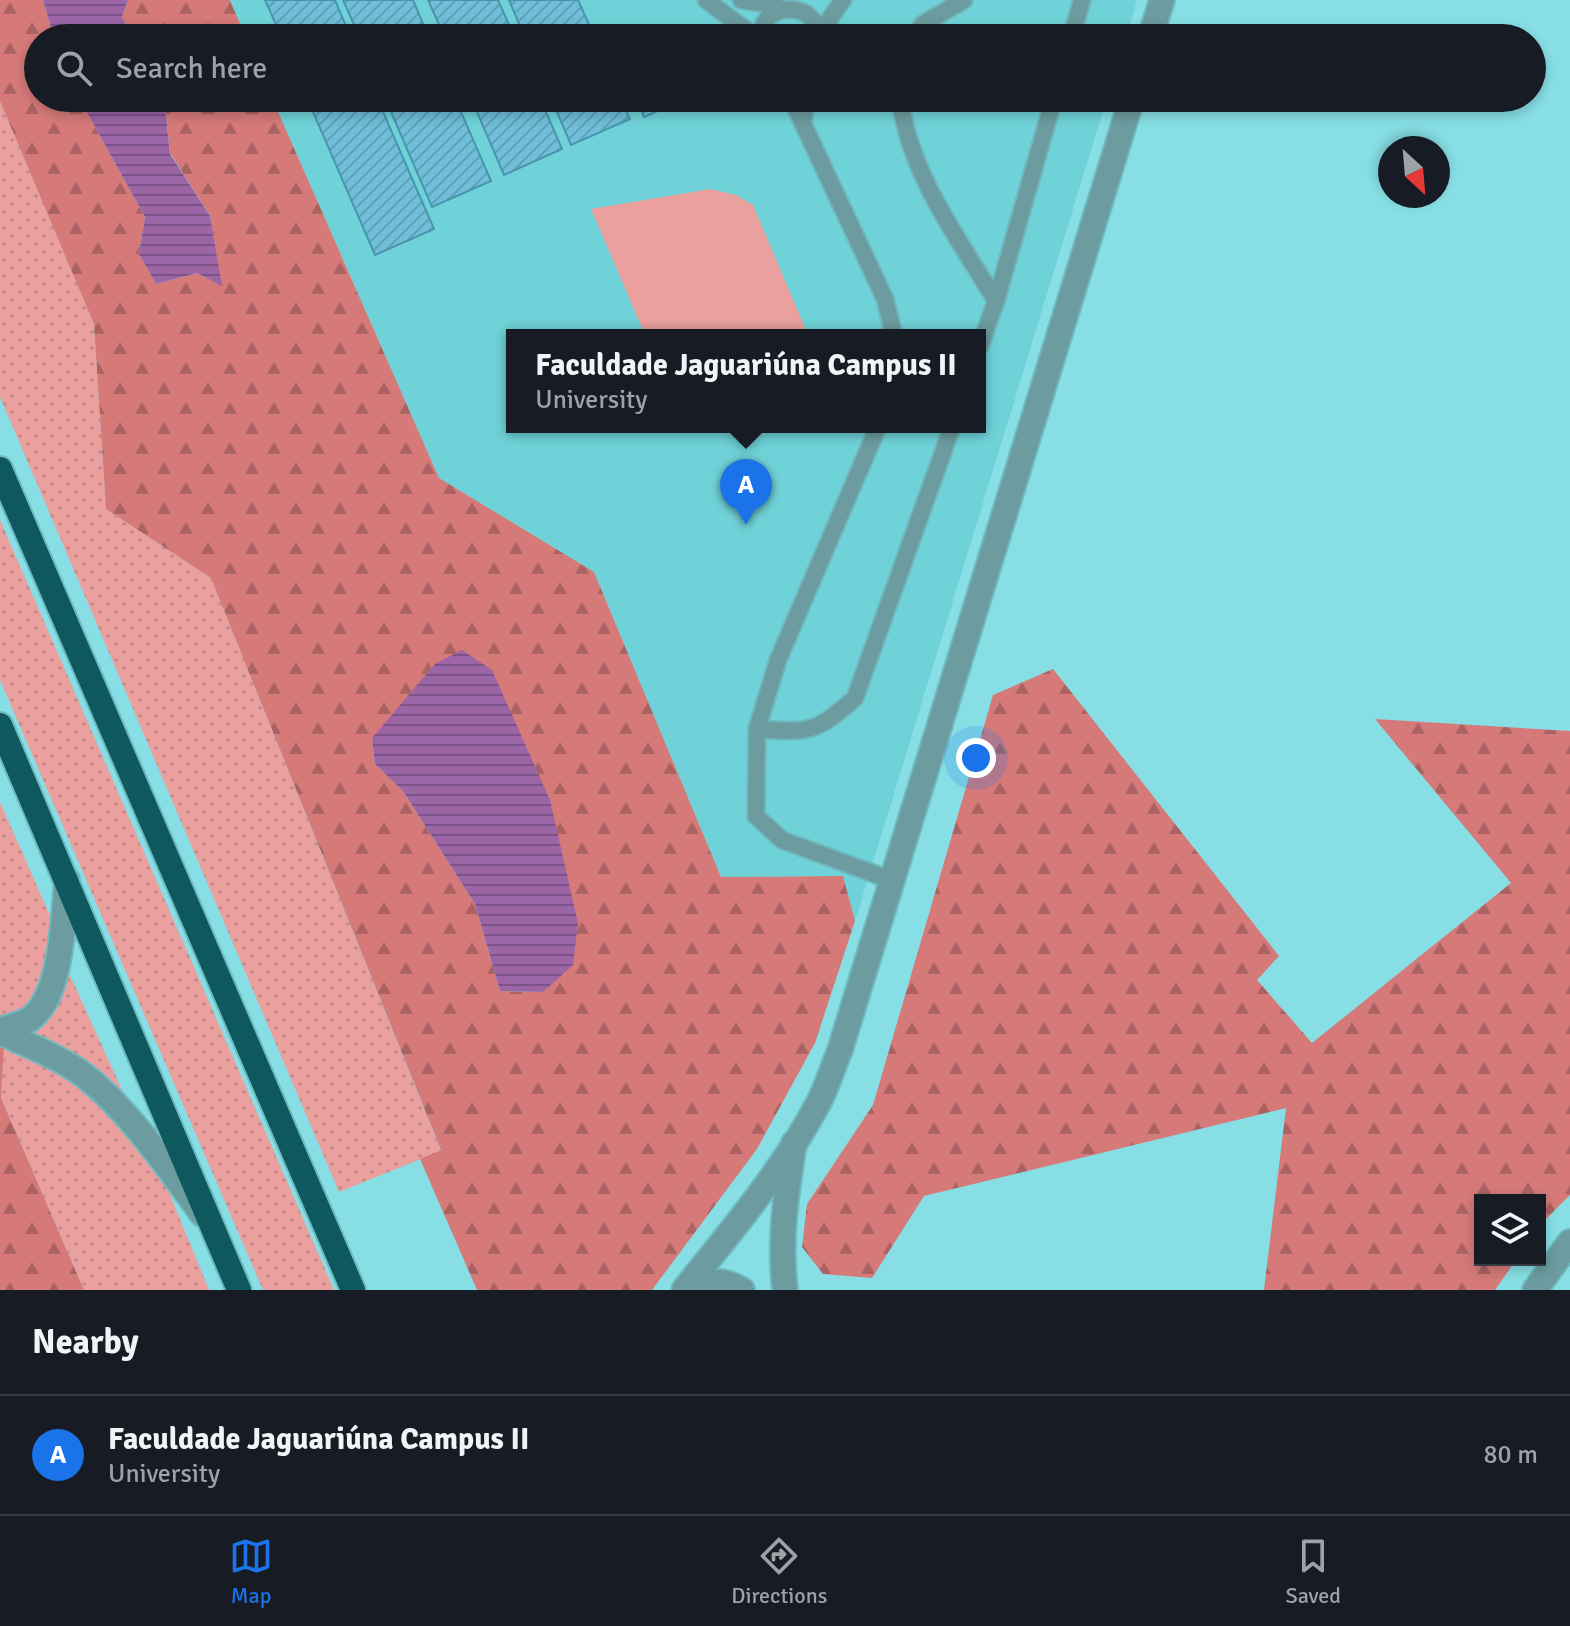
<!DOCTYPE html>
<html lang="en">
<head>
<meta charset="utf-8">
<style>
  body { margin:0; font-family:Signika,sans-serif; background:#242831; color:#f1f3f6 }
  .controls { position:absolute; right:24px; bottom:24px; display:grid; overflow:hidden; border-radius:0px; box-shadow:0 4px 12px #0003 }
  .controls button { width:72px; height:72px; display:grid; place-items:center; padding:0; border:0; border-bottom:2px solid #363941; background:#171b24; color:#f1f3f6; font:40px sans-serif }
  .compass { position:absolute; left:1378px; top:136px; width:72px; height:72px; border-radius:50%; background:#171b24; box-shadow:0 4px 12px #0003; rotate:154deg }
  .you { position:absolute; left:976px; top:758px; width:28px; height:28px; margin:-20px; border:6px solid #fff; border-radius:50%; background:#1a73e8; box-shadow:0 0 0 12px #1a73e833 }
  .badge { display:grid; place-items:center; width:52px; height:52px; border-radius:50%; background:#1a73e8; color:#fff; font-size:26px; font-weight:700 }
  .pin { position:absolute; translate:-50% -66px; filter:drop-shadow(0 2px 4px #0008) }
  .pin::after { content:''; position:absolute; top:42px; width:28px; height:24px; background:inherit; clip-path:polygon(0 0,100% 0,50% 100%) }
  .popup { position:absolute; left:506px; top:329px; width:480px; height:104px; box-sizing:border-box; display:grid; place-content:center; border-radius:0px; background:#171b24; filter:drop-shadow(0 2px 6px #0005); font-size:26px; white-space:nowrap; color:#9ea1a6 }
  .popup b { font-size:30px; color:#f1f3f6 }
  .popup::after { content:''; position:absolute; left:50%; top:100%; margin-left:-16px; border:16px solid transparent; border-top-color:#171b24 }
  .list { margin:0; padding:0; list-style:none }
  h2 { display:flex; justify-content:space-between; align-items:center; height:104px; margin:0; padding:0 32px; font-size:34px }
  h2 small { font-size:26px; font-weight:400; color:#9ea1a6 }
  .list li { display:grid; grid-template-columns:52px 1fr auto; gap:24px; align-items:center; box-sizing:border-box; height:120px; padding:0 32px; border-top:2px solid #363941 }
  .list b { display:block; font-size:30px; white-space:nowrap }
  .list p { margin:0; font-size:26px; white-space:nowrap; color:#9ea1a6 }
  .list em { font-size:26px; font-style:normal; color:#9ea1a6 }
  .icon { flex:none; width:44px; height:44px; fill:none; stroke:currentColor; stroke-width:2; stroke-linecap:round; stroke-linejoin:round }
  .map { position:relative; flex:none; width:1570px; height:1290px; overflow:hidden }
  .search { position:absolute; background:#171b24; box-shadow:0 4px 12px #0003; left:24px; right:24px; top:24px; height:88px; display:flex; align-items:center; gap:20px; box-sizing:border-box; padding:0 28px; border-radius:44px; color:#9ea1a6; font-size:30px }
  .sheet { height:224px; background:#171b24 }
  nav { display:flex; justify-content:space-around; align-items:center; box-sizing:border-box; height:112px; border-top:2px solid #363941; background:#171b24; font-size:22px; color:#9ea1a6 }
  nav a { display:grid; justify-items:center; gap:4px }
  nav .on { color:#1a73e8 }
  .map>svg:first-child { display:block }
  .built { fill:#6fd2d8; fill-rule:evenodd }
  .grass { fill:url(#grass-dots) }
  .forest { fill:url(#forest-firs); fill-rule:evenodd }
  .green { fill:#e9a09e }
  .water { fill:url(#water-rules) }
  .building { fill:url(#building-hatch); stroke:#4796ae; stroke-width:2 }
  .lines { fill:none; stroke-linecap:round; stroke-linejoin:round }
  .service-casing { stroke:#6fbac0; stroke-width:20 }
  .minor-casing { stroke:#6fbac0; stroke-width:28 }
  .tertiary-casing { stroke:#6fbac0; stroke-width:28 }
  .motorway-casing { stroke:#6fbac0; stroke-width:28 }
  .service { stroke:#6c9c9f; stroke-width:16 }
  .minor { stroke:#6c9c9f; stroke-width:24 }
  .tertiary { stroke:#6c9c9f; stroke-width:24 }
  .motorway { stroke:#0d595e; stroke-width:24 }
</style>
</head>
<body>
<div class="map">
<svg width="1570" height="1290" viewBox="0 0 1570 1290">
  <defs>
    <pattern id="grass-dots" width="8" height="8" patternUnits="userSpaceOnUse" patternTransform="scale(2)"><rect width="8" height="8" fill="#e9a09e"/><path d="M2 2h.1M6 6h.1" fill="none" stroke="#c68987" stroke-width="1.8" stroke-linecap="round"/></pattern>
    <pattern id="forest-firs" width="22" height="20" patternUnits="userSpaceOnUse" patternTransform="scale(2)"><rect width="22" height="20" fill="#d57a79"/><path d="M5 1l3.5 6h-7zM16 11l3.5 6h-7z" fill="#aa6362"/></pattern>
    <pattern id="water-rules" width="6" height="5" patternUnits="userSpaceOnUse" patternTransform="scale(2)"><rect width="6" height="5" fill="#9c65a6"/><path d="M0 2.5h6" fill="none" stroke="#7d5286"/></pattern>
    <pattern id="building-hatch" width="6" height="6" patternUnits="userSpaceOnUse" patternTransform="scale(2)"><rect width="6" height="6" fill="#70bed8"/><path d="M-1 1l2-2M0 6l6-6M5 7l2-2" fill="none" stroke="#5fa2b9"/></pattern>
  </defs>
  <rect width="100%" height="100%" fill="#87dfe5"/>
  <g class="built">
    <polygon points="230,0 1137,0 1126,38 246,38"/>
    <path d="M272,98H1107L855,921L842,876L721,877L594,572L439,478ZM512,335H980V427H512Z"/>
  </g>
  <g class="grass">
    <polygon points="0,101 94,323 106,509 211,578 441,1151 339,1192 0,397"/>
    <polygon points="0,520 334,1290 263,1290 0,680"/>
    <polygon points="0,802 51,918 52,960 41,991 19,1014 0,1017"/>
    <polygon points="67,969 127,1101 26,1034"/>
    <polygon points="4,1046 68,1073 105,1102 162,1175 209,1290 84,1290 1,1098"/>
  </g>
  <g class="forest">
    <path d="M0,0H43L54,38H38V98H79L145,217L139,254L156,284L197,273L221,285L210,216L170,153L165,107L161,98H272L439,478L594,572L721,877L843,876L855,921L815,1043L757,1149L652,1290H477L420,1159L441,1150L211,578L106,509L94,324L0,101ZM372,738L543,992L500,991L475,904L403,791L375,764Z"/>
    <polygon points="128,0 230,0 246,38 133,38 122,17"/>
    <polygon points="1053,669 1279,956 1257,980 1312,1043 1511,883 1375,719 1570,731 1570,1195 1540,1225 1540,1200 1480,1200 1480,1260 1516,1260 1495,1290 1264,1290 1286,1108 924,1196 872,1278 823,1274 802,1247 807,1204 873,1105 993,695"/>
    <polygon points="0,1045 4,1046 1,1098 84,1290 0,1290"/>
  </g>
  <polygon class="green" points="710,189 736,195 753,205 808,335 645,335 591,209"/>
  <g class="water">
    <polygon points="43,0 128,0 122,17 133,38 54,38"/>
    <polygon points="79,98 161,98 165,107 170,154 210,216 222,286 197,273 156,284 139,254 145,217"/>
    <polygon points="462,650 492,670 550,800 578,923 573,965 543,992 500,991 475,904 403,791 375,764 372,738 435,664"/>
  </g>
  <g class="building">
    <polygon points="265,0 335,0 351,38 282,38"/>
    <polygon points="343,0 413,0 429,38 360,38"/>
    <polygon points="428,0 498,0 515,38 445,38"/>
    <polygon points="509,0 578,0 595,38 525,38"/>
    <polygon points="651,27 656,38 624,38"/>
    <polygon points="307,98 377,98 434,229 375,255"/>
    <polygon points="385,98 455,98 491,181 432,207"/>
    <polygon points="471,98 540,98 562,149 504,175"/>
    <polygon points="551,98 620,98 630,119 571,145"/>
    <polygon points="636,98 682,98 683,100 644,117"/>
  </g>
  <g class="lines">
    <defs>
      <g id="service">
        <polyline points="706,0 757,38"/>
        <polyline points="741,0 777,6"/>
        <polyline points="817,37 843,0"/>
        <path d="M762,38C757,0 822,0 817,38"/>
        <polyline points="914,38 923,24 964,0"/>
        <polyline points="1071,38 1082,0"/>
        <polyline points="791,98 885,299 894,335"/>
        <path d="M900,98C909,173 958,238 996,301"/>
        <polyline points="803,122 807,98"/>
        <polyline points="980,346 996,301 1054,98"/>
        <polyline points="878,427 778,660 757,729 756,816 782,840 891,880"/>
        <path d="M757,729C810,733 815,733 855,698L952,427"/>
      </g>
      <g id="minor">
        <path d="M0,1030C9,1027 23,1024 30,1019C63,995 63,917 67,880"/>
        <path d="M0,1032C24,1043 49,1053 72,1067C119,1096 169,1169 202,1214"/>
        <path d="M693,1290C710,1280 724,1279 742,1290"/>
        <path d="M785,1290C779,1238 786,1195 794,1143"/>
        <polyline points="1535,1290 1570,1242"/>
      </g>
      <g id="tertiary">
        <polyline points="1150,38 1162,0"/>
        <path d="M684,1290C732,1230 783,1170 819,1102C827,1086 833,1067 840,1050L1132,98"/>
      </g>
      <g id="motorway">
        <polyline points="0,469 353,1290"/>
        <polyline points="0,725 239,1290"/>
      </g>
    </defs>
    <use href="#service" class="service-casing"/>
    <use href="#minor" class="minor-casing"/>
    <use href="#tertiary" class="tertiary-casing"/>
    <use href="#motorway" class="motorway-casing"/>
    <use href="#service" class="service"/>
    <use href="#minor" class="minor"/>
    <use href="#tertiary" class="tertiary"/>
    <use href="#motorway" class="motorway"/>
  </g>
</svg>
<div class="controls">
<button><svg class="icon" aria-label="layers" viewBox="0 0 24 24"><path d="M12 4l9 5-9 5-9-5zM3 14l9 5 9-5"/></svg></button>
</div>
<svg class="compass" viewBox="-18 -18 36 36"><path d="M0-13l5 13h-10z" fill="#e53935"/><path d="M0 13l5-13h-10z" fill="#9ea1a6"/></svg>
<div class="you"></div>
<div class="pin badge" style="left:746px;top:525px">A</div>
<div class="popup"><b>Faculdade Jaguariúna Campus II</b>University</div>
<div class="search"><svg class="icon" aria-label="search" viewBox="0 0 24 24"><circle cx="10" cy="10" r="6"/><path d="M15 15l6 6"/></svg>Search here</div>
</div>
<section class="sheet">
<h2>Nearby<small></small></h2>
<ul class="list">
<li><span class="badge">A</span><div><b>Faculdade Jaguariúna Campus II</b><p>University</p></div><em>80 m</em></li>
</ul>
</section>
<nav>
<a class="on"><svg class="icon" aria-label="map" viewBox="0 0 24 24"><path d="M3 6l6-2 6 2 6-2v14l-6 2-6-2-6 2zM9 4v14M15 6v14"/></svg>Map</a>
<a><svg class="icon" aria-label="directions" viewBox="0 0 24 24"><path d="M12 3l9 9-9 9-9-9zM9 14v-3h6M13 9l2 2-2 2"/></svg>Directions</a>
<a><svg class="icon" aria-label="saved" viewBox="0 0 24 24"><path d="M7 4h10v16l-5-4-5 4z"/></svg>Saved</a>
</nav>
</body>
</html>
